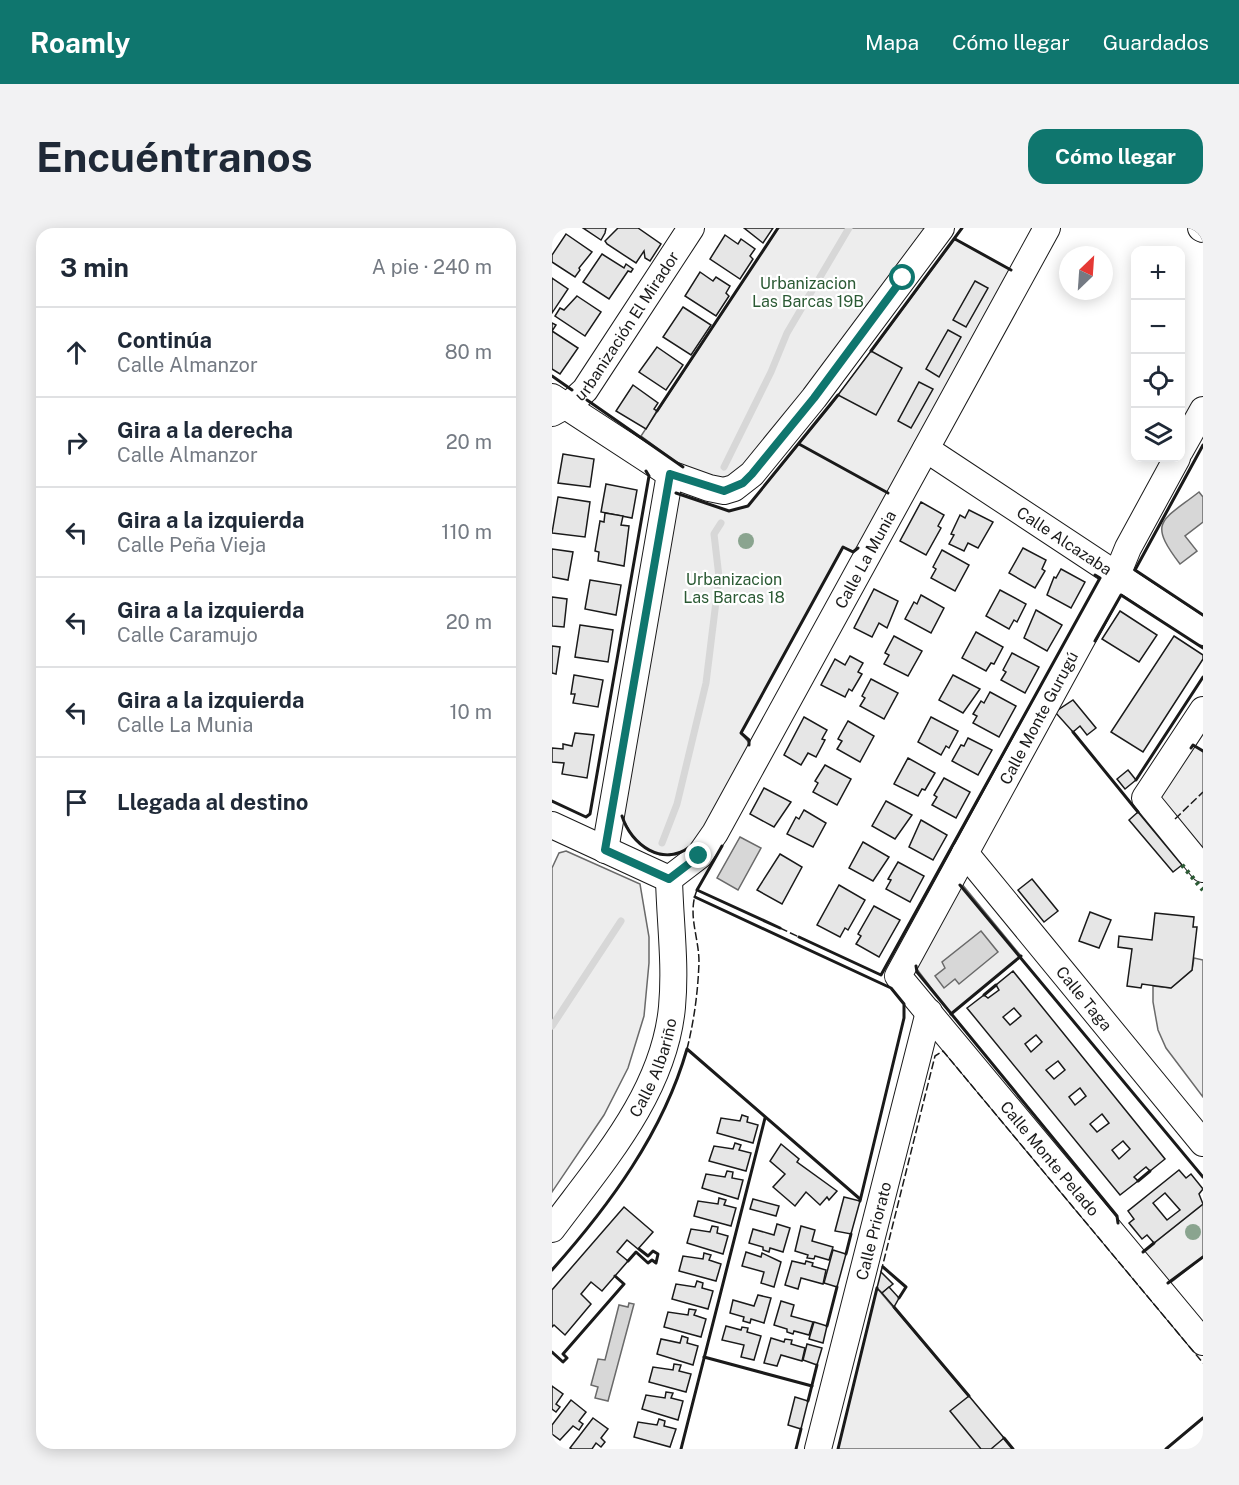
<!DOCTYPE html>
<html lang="es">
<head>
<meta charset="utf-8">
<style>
  body { margin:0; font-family:"Public Sans",sans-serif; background:#f2f2f3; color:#1f2937 }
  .controls { position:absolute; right:18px; top:18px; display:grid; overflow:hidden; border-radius:12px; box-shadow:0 3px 15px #0003 }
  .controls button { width:54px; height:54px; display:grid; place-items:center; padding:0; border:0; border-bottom:2px solid #e0e1e3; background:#fff; color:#1f2937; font:30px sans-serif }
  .compass { position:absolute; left:507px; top:18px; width:54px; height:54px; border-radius:50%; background:#fff; box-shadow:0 3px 15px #0003; rotate:25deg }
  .stop { position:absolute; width:18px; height:18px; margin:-14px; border:4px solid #0f766e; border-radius:50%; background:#fff }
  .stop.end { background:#0f766e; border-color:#fff; box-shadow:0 2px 6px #0008 }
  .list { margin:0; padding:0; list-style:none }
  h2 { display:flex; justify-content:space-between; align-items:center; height:78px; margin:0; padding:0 24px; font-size:26px }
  h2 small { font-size:20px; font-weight:400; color:#747a83 }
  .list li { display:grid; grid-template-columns:39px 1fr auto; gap:18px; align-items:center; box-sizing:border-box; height:90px; padding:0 24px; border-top:2px solid #e0e1e3 }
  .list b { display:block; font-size:22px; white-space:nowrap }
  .list p { margin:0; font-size:20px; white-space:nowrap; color:#747a83 }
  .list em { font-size:20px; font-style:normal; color:#747a83 }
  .icon { flex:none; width:33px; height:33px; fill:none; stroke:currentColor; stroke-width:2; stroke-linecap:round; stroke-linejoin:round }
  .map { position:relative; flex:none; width:651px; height:1221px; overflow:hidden; border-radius:18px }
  header { display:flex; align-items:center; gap:36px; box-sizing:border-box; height:84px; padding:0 30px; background:#0f766e; color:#fff }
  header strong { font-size:28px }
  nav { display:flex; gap:33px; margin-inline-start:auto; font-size:21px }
  .intro { display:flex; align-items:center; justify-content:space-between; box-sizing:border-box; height:144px; padding:0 36px }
  h1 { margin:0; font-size:42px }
  .button { padding:15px 27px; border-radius:18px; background:#0f766e; color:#fff; font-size:21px; font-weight:700 }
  main { display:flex; gap:36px; padding:0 36px }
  aside { flex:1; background:#fff; border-radius:18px; box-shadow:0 3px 15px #0003 }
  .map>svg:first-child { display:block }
  .built { fill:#ededed; stroke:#6a6a6a; stroke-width:1.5 }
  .water { fill:#d7d7d7; stroke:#6a6a6a; stroke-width:1.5 }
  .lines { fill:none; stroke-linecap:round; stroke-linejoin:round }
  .stream { stroke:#d7d7d7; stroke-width:7 }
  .building { fill:#e6e6e6; stroke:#1a1a1a; stroke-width:1.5; fill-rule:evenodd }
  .minor-casing { stroke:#1a1a1a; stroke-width:28 }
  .minor { stroke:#fff; stroke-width:26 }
  .hedge { stroke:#2b5a34; stroke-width:4.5; stroke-dasharray:3 4.5; stroke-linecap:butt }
  .fence { stroke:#1a1a1a; stroke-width:1.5; stroke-dasharray:8 3; stroke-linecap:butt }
  .wall { stroke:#1a1a1a; stroke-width:3 }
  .tree { fill:#8aa48f }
  .route { stroke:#0f766e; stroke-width:8 }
  .labels { text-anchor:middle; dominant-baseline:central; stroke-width:4.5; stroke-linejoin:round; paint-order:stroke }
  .park-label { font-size:16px; fill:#2b5a34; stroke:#fff }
  .street-label { font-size:16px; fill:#1a1a1a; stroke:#fff }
</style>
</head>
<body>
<header>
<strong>Roamly</strong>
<nav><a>Mapa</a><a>Cómo llegar</a><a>Guardados</a></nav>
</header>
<div class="intro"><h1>Encuéntranos</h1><a class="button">Cómo llegar</a></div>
<main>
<aside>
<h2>3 min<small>A pie · 240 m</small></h2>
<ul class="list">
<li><svg class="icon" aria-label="ahead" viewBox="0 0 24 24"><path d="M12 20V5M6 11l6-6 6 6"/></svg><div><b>Continúa</b><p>Calle Almanzor</p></div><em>80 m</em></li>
<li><svg class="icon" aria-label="right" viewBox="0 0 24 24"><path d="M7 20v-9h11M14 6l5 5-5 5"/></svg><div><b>Gira a la derecha</b><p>Calle Almanzor</p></div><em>20 m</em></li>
<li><svg class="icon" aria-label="left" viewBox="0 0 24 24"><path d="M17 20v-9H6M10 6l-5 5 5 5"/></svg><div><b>Gira a la izquierda</b><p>Calle Peña Vieja</p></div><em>110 m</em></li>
<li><svg class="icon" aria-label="left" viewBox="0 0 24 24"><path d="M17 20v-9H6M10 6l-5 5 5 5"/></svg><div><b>Gira a la izquierda</b><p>Calle Caramujo</p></div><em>20 m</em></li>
<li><svg class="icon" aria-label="left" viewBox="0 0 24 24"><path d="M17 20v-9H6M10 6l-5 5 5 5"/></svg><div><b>Gira a la izquierda</b><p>Calle La Munia</p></div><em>10 m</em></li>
<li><svg class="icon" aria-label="arrive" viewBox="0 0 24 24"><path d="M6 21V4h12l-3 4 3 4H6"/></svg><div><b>Llegada al destino</b></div></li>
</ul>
</aside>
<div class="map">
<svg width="651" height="1221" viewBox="0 0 651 1221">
  <rect width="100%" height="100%" fill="#fff"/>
  <g class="built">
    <polygon points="226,0 379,0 231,196 178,253 131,239 89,208"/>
    <polygon points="403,11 459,42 303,324 291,319 189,505 198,516 148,608 136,621 123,626 108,627 96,622 81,609 71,591 122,264 177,283 196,278 279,177"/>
    <polygon points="641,517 651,523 651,624 607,572"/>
    <polygon points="14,623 88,656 97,709 97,735 92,788 76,840 52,887 0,964 0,640 7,625"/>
    <polygon points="409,655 469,728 399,786 364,740"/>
    <polygon points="642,730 651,732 651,869 614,820 606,802 601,774 601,758 619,760 640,742"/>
    <polygon points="651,976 651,1029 617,1056 591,1024"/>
    <polygon points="325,1060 461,1221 286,1221"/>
  </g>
  <g class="water">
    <path d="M647,264L651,269V294L633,308L645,323L628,336C595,293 610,293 647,264Z"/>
    <polygon points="188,609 209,620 186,662 165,650"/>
    <polygon points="429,703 446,724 407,756 403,751 392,760 383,748 393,740 390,734"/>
    <polygon points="77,1075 82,1076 56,1173 43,1170 46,1159 39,1157 46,1131 53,1132 67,1077 76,1079"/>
  </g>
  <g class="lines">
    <g class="stream">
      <polyline points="172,239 219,144 235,105 297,0"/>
      <polyline points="110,615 125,576 154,455 167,349 162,306 169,295"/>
      <polyline points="0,798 69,693"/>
    </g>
  </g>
  <g class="building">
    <polygon points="31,0 54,0 53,5 49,12"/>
    <polygon points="66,0 86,0 109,16 98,33 93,30 92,23 84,35 55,16 53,13"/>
    <polygon points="192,0 221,0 211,15"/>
    <polygon points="14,6 40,24 27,40 28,42 23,49 0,34 0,27"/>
    <polygon points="173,7 186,16 189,11 203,21 198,28 201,31 188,51 158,31"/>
    <polygon points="50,26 72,40 74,36 81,41 79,44 76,43 57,71 31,54"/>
    <polygon points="148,44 161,53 164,49 178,58 174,65 177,68 164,88 133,68"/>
    <polygon points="0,50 16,61 0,85"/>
    <polygon points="423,53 436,60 414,99 401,92"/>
    <polygon points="25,68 49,84 33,108 3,88 8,80 12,82"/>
    <polygon points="131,79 159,97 139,127 111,109"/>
    <polygon points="0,95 4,97 0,103 26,120 8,146 0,141"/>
    <polygon points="396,102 409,109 387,149 374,141"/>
    <polygon points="105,119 131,137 114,162 87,144"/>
    <polygon points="319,123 350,140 324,187 286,167"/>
    <polygon points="367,154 381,161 359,200 346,193"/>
    <polygon points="81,157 106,175 102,181 105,183 94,201 64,183"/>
    <polygon points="11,226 42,231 38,259 6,255"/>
    <polygon points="54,256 85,262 80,290 49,284"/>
    <polygon points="6,269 38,274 33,309 0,305"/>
    <polygon points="369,274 392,287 386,298 389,300 374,327 348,313"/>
    <polygon points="417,282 441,294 426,320 416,315 412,323 397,316 402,307 399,306 408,287 413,290"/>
    <polygon points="53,285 71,288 69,297 77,298 72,338 46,333 47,324 43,323 48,293 52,294"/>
    <polygon points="471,320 494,332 490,341 493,343 483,360 457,345"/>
    <polygon points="0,321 21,324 16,352 0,349"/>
    <polygon points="390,322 417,337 403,363 379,350 384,341 381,339"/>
    <polygon points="509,341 533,354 519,380 495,367 502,349 504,350"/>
    <polygon points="38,352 69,357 64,387 33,381"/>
    <polygon points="322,361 346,373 335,400 327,395 320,409 302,400"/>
    <polygon points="448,362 474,376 465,394 462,392 457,401 434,388"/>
    <polygon points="369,367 392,380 379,405 353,391 362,374 365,376"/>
    <polygon points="0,369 15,371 12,399 0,398"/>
    <polygon points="484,382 510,397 495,423 472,410"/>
    <polygon points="568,383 605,407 587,434 550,411"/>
    <polygon points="28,397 61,402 56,434 23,429"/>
    <polygon points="424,404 451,419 442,436 439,435 434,443 410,430"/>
    <polygon points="342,408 370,423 356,448 332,436 337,427 333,425"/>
    <polygon points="622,408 651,427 651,431 591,524 559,504"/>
    <polygon points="0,418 8,419 4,446 0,445"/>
    <polygon points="460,425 487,439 473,465 449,452 454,444 451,442"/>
    <polygon points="298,428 311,435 306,444 310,446 300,463 297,461 293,469 269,457 283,431 293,437"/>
    <polygon points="22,447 51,452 46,479 21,475 23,466 19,466"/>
    <polygon points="401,447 428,461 411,485 387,472"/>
    <polygon points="319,451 346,465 332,491 308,478 313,470 310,468"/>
    <polygon points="438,464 464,478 447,509 421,495 425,488 421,486 429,473 432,475"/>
    <polygon points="521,472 544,500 535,507 528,498 521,504 503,484"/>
    <polygon points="252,489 275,502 270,511 273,512 264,529 256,525 249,537 232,527"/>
    <polygon points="379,489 406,503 397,520 394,518 389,527 366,514"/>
    <polygon points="296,493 322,508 308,534 285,521 290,513 286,511"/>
    <polygon points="23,505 42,507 35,550 10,546 12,535 0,534 0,520 11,521 11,516 20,518"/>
    <polygon points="416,510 440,522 426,547 400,533 409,517 412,518"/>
    <polygon points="356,530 383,545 373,562 370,561 366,568 342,556"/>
    <polygon points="273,537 299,551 285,577 261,564 266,555 263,553"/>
    <polygon points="576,542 584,552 573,561 565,551"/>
    <polygon points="392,550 418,564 404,590 380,577 385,569 382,567"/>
    <polygon points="212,560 239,574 222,599 198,586"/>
    <polygon points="334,573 360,587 343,611 320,598"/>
    <polygon points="252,582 274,595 261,619 235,606 244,589 247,591"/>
    <polygon points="586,584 630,637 621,644 577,592"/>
    <polygon points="369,592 395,607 381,632 357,619"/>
    <polygon points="311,614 337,629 321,653 297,640"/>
    <polygon points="228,626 250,639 230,676 205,662"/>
    <polygon points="346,634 372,648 358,674 334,661 339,652 336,651"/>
    <polygon points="480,651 506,683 492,694 466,662"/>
    <polygon points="287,657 313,672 296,702 293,700 288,709 265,697"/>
    <polygon points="322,678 348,692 327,729 304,716 309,708 306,706"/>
    <polygon points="538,684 559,692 547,720 527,713"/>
    <polygon points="603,685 642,689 641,699 645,699 640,742 619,760 590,756 589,760 575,758 580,721 566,719 567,708 600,712"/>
    <path d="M461,743L613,931L598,943L594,939L589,943L582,949L586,953L568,967L415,780L432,767L436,770L447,762L444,757ZM462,780L469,788L458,797L451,789ZM484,807L490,814L479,824L473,816ZM506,833L513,842L502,851L494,842ZM528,860L534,868L523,877L517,869ZM550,886L557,895L545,904L538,896ZM571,913L578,921L567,931L560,922Z"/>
    <polygon points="190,887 196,889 195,894 206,897 201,915 165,905 169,890 188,893"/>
    <polygon points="183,915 189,917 187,922 199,925 194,943 157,933 162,918 181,921"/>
    <polygon points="229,916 247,931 245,934 285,963 277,972 275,969 268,977 254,964 243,978 221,959 233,946 218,933"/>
    <path d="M627,942L634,950L639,946L651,961L647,966L651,976L602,1015L595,1007L590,1011L577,995L582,991L576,983ZM613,965L628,982L615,992L601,975Z"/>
    <polygon points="175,943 181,944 180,950 191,952 186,971 150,960 154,946 173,949"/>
    <polygon points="292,969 308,973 299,1006 283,1003"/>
    <polygon points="167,970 174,972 172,977 184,980 179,998 142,988 146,973 166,976"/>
    <polygon points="201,971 227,978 224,988 198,981"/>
    <polygon points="72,979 101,1004 86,1021 75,1012 65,1024 76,1033 50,1063 39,1054 29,1066 39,1076 13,1107 2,1097 0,1099 0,1062"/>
    <polygon points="225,996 238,1000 231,1024 218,1020 217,1024 211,1022 211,1019 197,1015 201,1001 222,1007"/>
    <polygon points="160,998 166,999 165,1005 176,1008 171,1026 135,1015 139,1001 158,1004"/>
    <polygon points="249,998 263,1002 260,1013 281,1019 277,1032 263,1028 262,1031 255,1030 256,1027 243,1023"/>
    <polygon points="281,1022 294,1026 285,1059 272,1055"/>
    <polygon points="194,1024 209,1029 210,1025 229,1034 222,1059 209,1055 212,1044 190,1038"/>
    <polygon points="152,1025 159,1027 157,1032 169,1036 164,1053 127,1043 131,1028 151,1031"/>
    <polygon points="240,1033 253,1036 254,1033 261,1035 260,1038 274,1042 271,1056 249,1050 246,1061 233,1057"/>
    <polygon points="329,1044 341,1056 330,1065 325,1060"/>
    <polygon points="145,1053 151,1055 150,1060 161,1063 156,1081 120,1071 124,1056 143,1059"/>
    <polygon points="337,1059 347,1070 342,1079 330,1065"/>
    <polygon points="206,1067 219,1070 212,1095 199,1091 198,1095 191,1093 192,1089 178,1085 181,1072 202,1078"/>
    <polygon points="229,1073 242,1077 239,1088 261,1094 257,1107 242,1103 241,1106 235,1104 235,1101 222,1097"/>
    <polygon points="137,1081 144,1082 142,1087 154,1091 149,1109 112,1099 116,1084 136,1087"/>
    <polygon points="262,1094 275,1098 271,1115 257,1111"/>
    <polygon points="174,1098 189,1102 190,1099 196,1100 195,1104 209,1108 202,1132 189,1129 192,1117 170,1112"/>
    <polygon points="130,1108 136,1110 135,1115 146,1118 141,1137 105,1126 109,1111 128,1115"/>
    <polygon points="219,1110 232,1114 233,1111 240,1112 239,1116 253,1120 250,1133 229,1127 225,1138 212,1135"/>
    <polygon points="255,1116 270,1120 265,1137 251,1132"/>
    <polygon points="122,1136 129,1137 127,1143 139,1146 134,1164 97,1154 101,1139 121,1142"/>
    <polygon points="0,1158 11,1166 4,1176 8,1179 4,1184 0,1181"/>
    <polygon points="114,1164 121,1165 119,1170 131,1173 126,1192 90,1181 94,1167 113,1170"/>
    <polygon points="417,1168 452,1210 439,1221 429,1221 398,1183"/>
    <polygon points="243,1169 256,1173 249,1201 236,1197"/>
    <polygon points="19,1172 34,1184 27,1193 31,1196 27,1202 21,1198 8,1212 0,1206 0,1197"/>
    <polygon points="41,1190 56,1201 49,1210 53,1214 49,1219 44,1215 40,1221 20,1221 18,1220"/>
    <polygon points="107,1191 113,1193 112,1198 124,1201 118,1219 82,1209 86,1194 105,1197"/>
  </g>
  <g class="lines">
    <defs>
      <g id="minor">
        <polyline points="649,0 651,1"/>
        <polyline points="0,169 118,246 157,260 172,263 182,260 200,246 262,170 389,0"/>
        <path id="s1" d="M0,185L20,174L33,162L139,0"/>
        <path id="s2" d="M374,221L651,404"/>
        <polyline points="628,223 651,182"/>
        <path id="s3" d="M625,230L576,320L565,347L346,748L651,1114"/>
        <polyline points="651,482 593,570 651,641"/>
        <polyline points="0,597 117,651"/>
        <polyline points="53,622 118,246"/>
        <path id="s4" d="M413,625L651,915"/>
        <path id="s5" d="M117,651L147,628L163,605L495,0"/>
        <path id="s6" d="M0,1001C49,935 112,865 120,779C124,736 118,694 117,651"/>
        <path id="s7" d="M266,1221L377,784"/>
      </g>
    </defs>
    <use href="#minor" class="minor-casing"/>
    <use href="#minor" class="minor"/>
    <polyline class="hedge" points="630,637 651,662"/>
    <g class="fence">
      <polyline points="623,591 651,564"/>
      <polyline points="228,700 247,709"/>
      <path d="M135,821C142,793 146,764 147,734C147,709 135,686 145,662"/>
      <polyline points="329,1044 383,828 391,823 651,1135"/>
    </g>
    <g class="wall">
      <polyline points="403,11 459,42"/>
      <polyline points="319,123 410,0"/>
      <polyline points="0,148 20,162"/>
      <polyline points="35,172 131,239"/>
      <polyline points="105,183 226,0"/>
      <polyline points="247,216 336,265"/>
      <polyline points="651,217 583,342 651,387"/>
      <polyline points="124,265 177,283 196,278 286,167"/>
      <polyline points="543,413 569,367 651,420"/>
      <polyline points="521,504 586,584"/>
      <polyline points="197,517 197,512 189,505 291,319 301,324 306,320"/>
      <polyline points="639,520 641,517 651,523"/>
      <polyline points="584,552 651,449"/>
      <polyline points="0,573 34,589 38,586 97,248 94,243"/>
      <path d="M70,588C79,617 111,640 139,618"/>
      <polyline points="170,618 145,662 228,700"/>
      <polyline points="408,657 651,949"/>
      <polyline points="143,669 339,760 352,776 352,790 308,973"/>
      <polyline points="247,709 329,747 548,350 543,347"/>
      <polyline points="364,738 365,744 565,988 566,995"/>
      <polyline points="432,767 444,757"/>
      <polyline points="399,786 469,728"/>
      <polyline points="586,953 598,943"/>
      <polyline points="591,1024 602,1015"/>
      <polyline points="294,1026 299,1006"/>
      <polyline points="76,1033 84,1024 96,1035 100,1032 104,1035 106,1026 101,1023 96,1028 87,1021"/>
      <polyline points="331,1039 354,1059 347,1070"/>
      <path d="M0,1042C57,978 111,905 135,821L308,971"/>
      <polyline points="616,1055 651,1029"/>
      <polyline points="342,1079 417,1168"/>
      <polyline points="275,1098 285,1059"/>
      <polyline points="0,1124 11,1134 15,1130 11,1126 72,1056 63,1048"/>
      <polyline points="152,1129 260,1158"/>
      <polyline points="256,1173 265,1137"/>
      <polyline points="452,1210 461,1221"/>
      <polyline points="129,1221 213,890"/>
      <polyline points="244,1221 249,1201"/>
      <polyline points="286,1221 325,1060"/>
      <polyline points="614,1221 651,1190"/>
    </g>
  </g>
  <g class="tree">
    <circle cx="194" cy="313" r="8"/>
    <circle cx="641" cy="1004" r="8"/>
  </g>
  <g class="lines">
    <polyline class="route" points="147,628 117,651 53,622 118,246 172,263 191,255 200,246 262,170 351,50"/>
  </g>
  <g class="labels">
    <g class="park-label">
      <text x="256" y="55">Urbanizacion<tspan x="256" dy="18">Las Barcas 19B</tspan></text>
      <text x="182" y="351">Urbanizacion<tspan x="182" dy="18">Las Barcas 18</tspan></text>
    </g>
    <g class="street-label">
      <text stroke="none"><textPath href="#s1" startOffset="117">urbanización El Mirador</textPath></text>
      <text stroke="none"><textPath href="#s2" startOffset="166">Calle Alcazaba</textPath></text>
      <text stroke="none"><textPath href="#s5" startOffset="378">Calle La Munia</textPath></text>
      <text transform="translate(487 490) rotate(-62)">Calle Monte Gurugú</text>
      <text stroke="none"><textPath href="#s4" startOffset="188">Calle Taga</textPath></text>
      <text stroke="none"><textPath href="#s6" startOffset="192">Calle Albariño</textPath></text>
      <text stroke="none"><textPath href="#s3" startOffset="826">Calle Monte Pelado</textPath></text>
      <text stroke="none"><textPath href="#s7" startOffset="225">Calle Priorato</textPath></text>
    </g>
  </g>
</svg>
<div class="controls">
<button>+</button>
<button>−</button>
<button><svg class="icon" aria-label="locate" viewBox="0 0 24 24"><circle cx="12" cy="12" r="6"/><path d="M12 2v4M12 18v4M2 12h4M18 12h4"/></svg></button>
<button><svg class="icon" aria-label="layers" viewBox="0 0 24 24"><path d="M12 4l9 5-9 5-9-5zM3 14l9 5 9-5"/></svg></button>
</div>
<svg class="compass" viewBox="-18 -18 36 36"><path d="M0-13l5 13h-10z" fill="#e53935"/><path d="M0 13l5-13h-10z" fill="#747a83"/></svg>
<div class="stop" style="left:351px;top:50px"></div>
<div class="stop end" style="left:147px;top:628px"></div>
</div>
</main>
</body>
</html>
